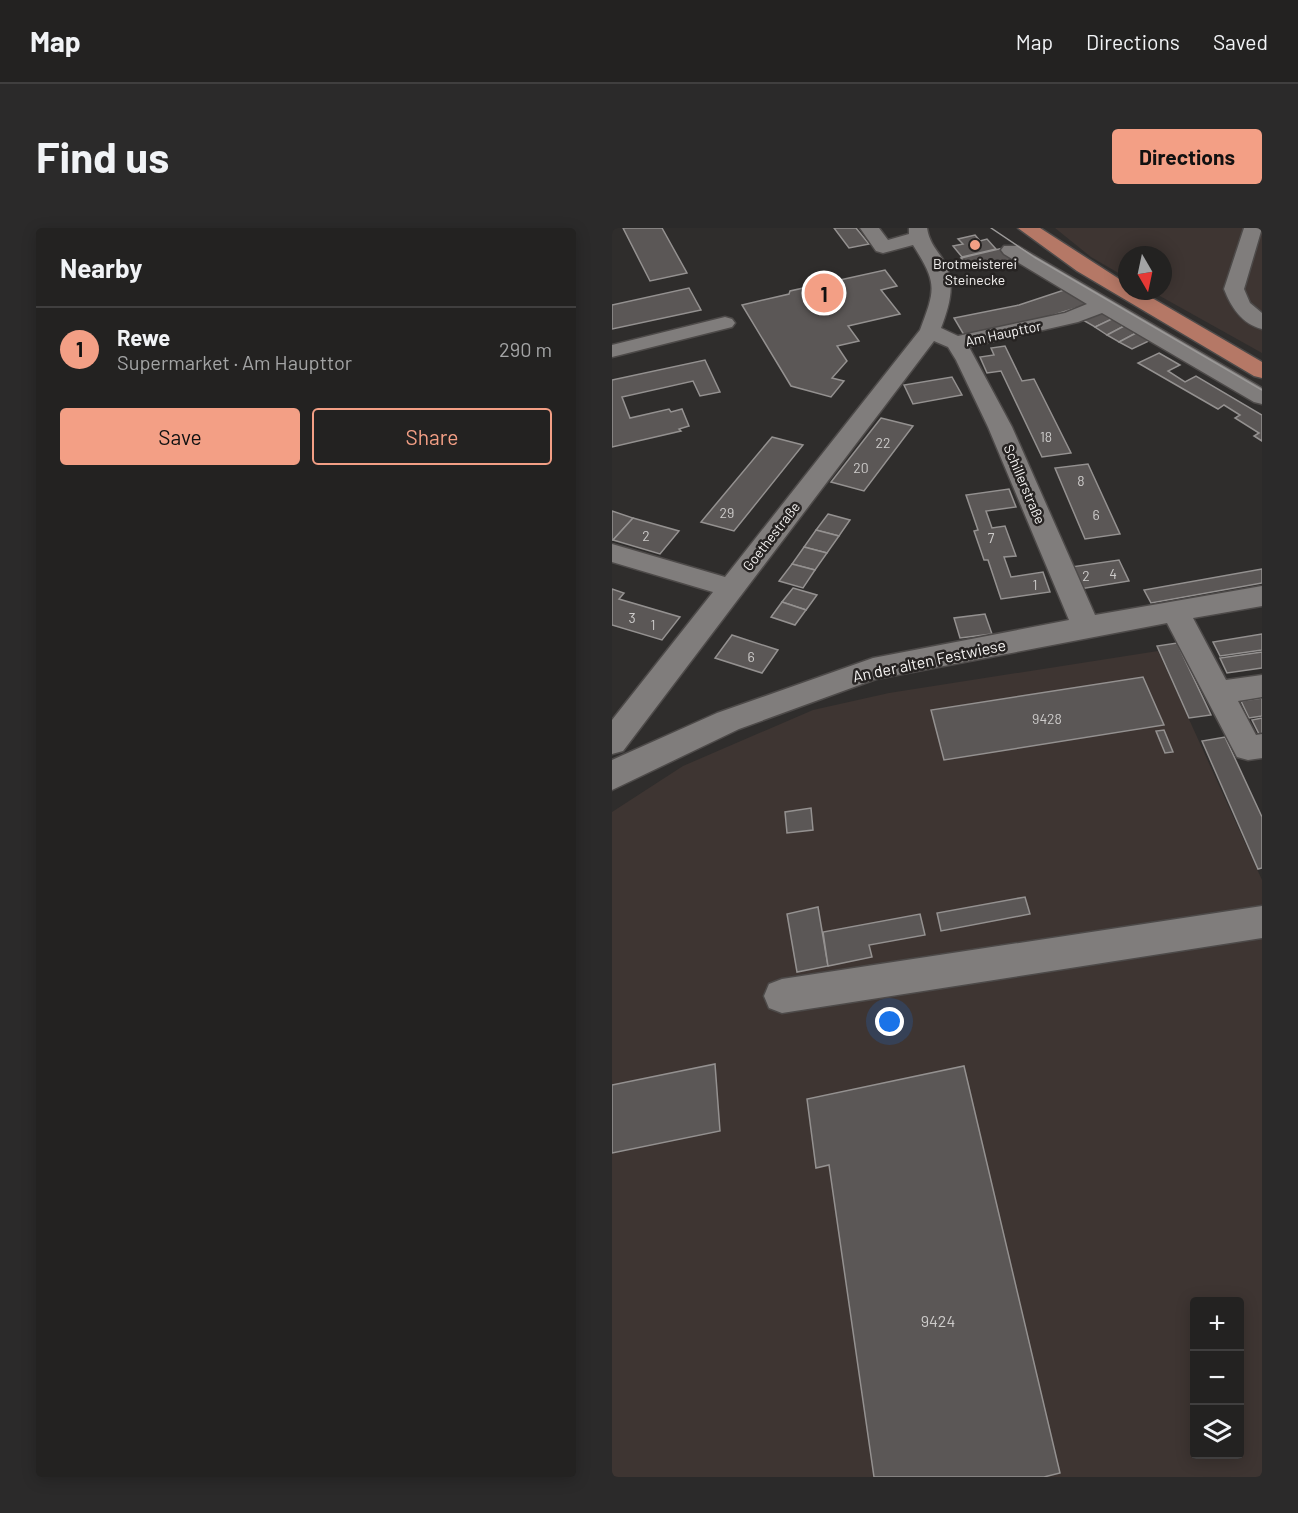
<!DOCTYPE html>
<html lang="en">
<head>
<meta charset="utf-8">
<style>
  body { margin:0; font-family:Barlow,sans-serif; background:#2b2a2a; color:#f1f3f6 }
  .controls { position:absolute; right:18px; bottom:18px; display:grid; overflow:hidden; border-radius:6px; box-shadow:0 3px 15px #0003 }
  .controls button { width:54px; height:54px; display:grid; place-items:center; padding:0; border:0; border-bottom:2px solid #403f3f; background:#232221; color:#f1f3f6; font:30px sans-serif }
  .compass { position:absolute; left:506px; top:18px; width:54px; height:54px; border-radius:50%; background:#232221; box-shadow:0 3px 15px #0003; rotate:171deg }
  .you { position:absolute; left:278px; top:794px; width:21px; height:21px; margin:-15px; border:4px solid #fff; border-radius:50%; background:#1a73e8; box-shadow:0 0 0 9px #1a73e833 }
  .badge { display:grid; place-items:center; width:39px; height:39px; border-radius:50%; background:#f39f85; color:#111; font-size:20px; font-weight:700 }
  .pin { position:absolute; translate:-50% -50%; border:3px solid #fff; box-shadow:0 2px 6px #0006 }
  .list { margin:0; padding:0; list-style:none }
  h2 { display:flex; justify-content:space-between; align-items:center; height:78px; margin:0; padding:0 24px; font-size:26px }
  h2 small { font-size:20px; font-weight:400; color:#a3a4a5 }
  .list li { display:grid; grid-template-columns:39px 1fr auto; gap:18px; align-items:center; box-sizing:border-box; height:84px; padding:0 24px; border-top:2px solid #403f3f }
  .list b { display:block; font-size:22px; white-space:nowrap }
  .list p { margin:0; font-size:20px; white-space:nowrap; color:#a3a4a5 }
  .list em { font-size:20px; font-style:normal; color:#a3a4a5 }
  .actions { display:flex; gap:12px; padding:18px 24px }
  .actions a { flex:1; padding:14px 0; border:2px solid #f39f85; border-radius:6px; text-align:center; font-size:21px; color:#f39f85 }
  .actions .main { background:#f39f85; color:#111 }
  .icon { flex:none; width:33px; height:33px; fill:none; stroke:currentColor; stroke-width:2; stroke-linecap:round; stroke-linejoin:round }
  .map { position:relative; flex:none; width:650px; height:1249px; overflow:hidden; border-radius:6px }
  header { display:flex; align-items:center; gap:36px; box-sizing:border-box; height:84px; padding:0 30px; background:#232221; border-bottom:2px solid #403f3f }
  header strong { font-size:28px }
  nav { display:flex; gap:33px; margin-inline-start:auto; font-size:21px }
  .intro { display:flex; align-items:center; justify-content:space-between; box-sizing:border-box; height:144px; padding:0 36px }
  h1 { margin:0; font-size:42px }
  .button { padding:15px 27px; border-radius:6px; background:#f39f85; color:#111; font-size:21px; font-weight:700 }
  main { display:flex; gap:36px; padding:0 36px }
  aside { flex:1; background:#232221; border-radius:6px; box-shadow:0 3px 15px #0003 }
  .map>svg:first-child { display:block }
  .built { fill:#3e3532; fill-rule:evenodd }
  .building { fill:#5b5756; stroke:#949190; stroke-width:1.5 }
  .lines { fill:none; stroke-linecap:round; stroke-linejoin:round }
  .minor-casing { stroke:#4d4a49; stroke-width:3 }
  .major-casing { stroke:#4d4a49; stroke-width:3 }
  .minor { fill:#807d7c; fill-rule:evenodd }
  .major { fill:#b57866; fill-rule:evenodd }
  .tram { stroke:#9b9998; stroke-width:1.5 }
  .poi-dot { fill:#f39f85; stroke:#262322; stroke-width:2 }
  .labels { text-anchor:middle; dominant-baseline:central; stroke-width:5; stroke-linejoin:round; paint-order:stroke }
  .far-poi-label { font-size:14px; fill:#f5f3f2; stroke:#262322 }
  .far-street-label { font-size:14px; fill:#f5f3f2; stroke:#262322 }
  .number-label { font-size:14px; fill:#cecccb }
  .street-label { font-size:16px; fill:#f5f3f2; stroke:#262322 }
  .near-number-label { font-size:16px; fill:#cecccb }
</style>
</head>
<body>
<header>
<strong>Map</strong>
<nav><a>Map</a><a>Directions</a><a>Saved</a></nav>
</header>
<div class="intro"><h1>Find us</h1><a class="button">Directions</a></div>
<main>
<aside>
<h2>Nearby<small></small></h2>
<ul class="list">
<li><span class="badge">1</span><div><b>Rewe</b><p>Supermarket · Am Haupttor</p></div><em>290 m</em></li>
</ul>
<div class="actions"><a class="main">Save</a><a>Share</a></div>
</aside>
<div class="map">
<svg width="650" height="1249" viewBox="0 0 650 1249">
  <rect width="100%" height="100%" fill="#2f2d2c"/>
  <g class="built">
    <polygon points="443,0 650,0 650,125 539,63 551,63 551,27 515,27 515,50 479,29"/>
    <path d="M546,423L650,652V1249H0V584L71,538L201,482L277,465ZM582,1074H628V1226H582Z"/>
  </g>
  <g class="building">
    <polygon points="11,0 50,0 75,45 38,53"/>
    <polygon points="222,0 244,0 257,16 237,20"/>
    <polygon points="363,7 368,13 375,11 384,21 350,29 341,18 351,16 346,11"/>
    <polygon points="391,20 403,32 359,41 349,30"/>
    <polygon points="273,42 285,58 269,62 288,86 236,98 247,113 225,118 235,133 220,150 232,153 219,169 179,158 130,77 177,66 178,63"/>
    <polygon points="77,60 89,82 0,101 0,77"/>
    <polygon points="458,60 480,75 419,94 352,107 342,90 407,77"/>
    <polygon points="490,83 502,90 483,99 471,92"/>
    <polygon points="502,90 514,97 495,107 483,99"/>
    <polygon points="514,97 526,104 507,114 495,107"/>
    <polygon points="526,104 539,112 520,121 507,114"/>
    <polygon points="393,118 410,153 422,151 459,225 430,229 389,143 375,145 368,129 382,127 379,120"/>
    <polygon points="547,125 568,137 556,143 573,154 584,148 650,187 650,213 642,208 647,205 623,190 628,187 612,177 606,181 526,135"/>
    <polygon points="93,132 108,164 88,168 81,153 10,169 18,190 57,181 59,184 70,181 77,198 67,201 69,203 0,219 0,152"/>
    <polygon points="340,149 350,167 301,176 292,157"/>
    <polygon points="269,190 301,198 252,263 219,254"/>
    <polygon points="160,209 191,217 122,303 89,294"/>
    <polygon points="476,236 508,306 473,311 443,240"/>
    <polygon points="397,261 404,279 374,283 380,300 393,298 404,328 392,329 399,349 431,344 438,364 389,371 376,332 372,332 362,303 366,302 354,267"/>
    <polygon points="0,283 21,290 1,312 0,312"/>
    <polygon points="216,286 238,292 227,308 204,302"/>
    <polygon points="21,290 67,303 48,326 1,312"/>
    <polygon points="204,302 227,308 215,325 192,319"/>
    <polygon points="192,319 215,325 203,342 180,336"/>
    <polygon points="507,332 517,353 468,361 459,339"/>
    <polygon points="180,336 203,342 191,360 167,353"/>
    <polygon points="650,341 650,355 539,375 532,362"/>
    <polygon points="181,360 205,367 194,382 170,374"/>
    <polygon points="0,361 12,365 7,371 68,389 50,412 0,397"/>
    <polygon points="170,374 194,382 183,397 159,389"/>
    <polygon points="373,386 380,406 348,410 342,390"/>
    <polygon points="650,406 650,422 608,428 601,414"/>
    <polygon points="120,407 166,422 150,445 103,430"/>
    <polygon points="565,415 599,487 577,490 545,418"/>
    <polygon points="650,424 650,440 615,445 608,430"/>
    <polygon points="531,449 552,497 332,532 319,482"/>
    <polygon points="650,470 650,488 637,490 629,473"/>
    <polygon points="650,490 650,508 648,508 640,492"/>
    <polygon points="552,502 561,524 553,525 544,503"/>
    <polygon points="613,509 650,589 650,640 646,641 590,513"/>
    <polygon points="199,580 201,602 175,605 173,584"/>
    <polygon points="413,669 418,686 329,703 325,685"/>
    <polygon points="206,679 216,738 185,744 175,686"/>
    <polygon points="308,686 313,707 257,717 260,729 216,738 211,704"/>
    <polygon points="103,836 108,903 0,925 0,857"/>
    <polygon points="352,838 448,1245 432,1249 262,1249 217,937 204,940 195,871"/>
  </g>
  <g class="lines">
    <defs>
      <g id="minor">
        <path d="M248,0H267L276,12L297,6V0H315C317,13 323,20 330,30C345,53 338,76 329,100L346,108L453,85L475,76L392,26L389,22L392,18H406L650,160V176L642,174L490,85L466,94L357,119L400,199L483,387L650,358V378L581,390L614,452L650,447V469L626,473L644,507L650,506V530L636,532L625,529L555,395L264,451L127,501L0,562V532L105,485L261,430L457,392L376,199L344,132L336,119L322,113L11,523L0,526V492L101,364L0,334V316L113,349L308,102C324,60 325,55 301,17L271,25L264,23Z"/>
        <path d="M632,0H650L632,61L638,75L650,85V101C630,96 619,79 612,61Z"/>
        <polygon points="113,89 120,91 123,95 120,99 0,129 0,117"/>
        <polygon points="650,678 650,710 170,785 157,780 152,768 157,756 170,751"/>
      </g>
      <polygon id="major" points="406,0 428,0 515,56 515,63 528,63 650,134 650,150 642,148 465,43"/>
    </defs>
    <use href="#minor" class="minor-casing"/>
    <use href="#major" class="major-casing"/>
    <use href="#minor" class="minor"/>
    <use href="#major" class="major"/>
    <polyline class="tram" points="379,0 422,29 650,162"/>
  </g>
  <circle class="poi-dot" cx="363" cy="17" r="6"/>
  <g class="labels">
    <g class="far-poi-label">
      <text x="363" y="35">Brotmeisterei<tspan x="363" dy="16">Steinecke</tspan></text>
    </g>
    <g class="far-street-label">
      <text transform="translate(391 105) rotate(-12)">Am Haupttor</text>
      <text transform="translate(413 256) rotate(67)">Schillerstraße</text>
      <text transform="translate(159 308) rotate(-52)">Goethestraße</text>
    </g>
    <g class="number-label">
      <text x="434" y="208">18</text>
      <text x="271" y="214">22</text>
      <text x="249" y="239">20</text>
      <text x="469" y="252">8</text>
      <text x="115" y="284">29</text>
      <text x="484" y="286">6</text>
      <text x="34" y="307">2</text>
      <text x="379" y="309">7</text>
      <text x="501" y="345">4</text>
      <text x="474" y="347">2</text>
      <text x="423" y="356">1</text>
      <text x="20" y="389">3</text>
      <text x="41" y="396">1</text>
      <text x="139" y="428">6</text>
      <text x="435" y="490">9428</text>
    </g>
    <g class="street-label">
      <text transform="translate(317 432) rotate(-12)">An der alten Festwiese</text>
    </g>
    <g class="near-number-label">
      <text x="326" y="1092">9424</text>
    </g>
  </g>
</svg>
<div class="controls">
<button>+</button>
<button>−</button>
<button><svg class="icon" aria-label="layers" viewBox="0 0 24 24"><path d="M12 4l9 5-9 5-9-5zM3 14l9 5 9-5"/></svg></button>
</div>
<svg class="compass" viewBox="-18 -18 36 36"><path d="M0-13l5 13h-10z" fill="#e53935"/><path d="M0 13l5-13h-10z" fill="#a3a4a5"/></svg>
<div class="you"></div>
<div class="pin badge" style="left:212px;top:65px">1</div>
</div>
</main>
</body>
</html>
